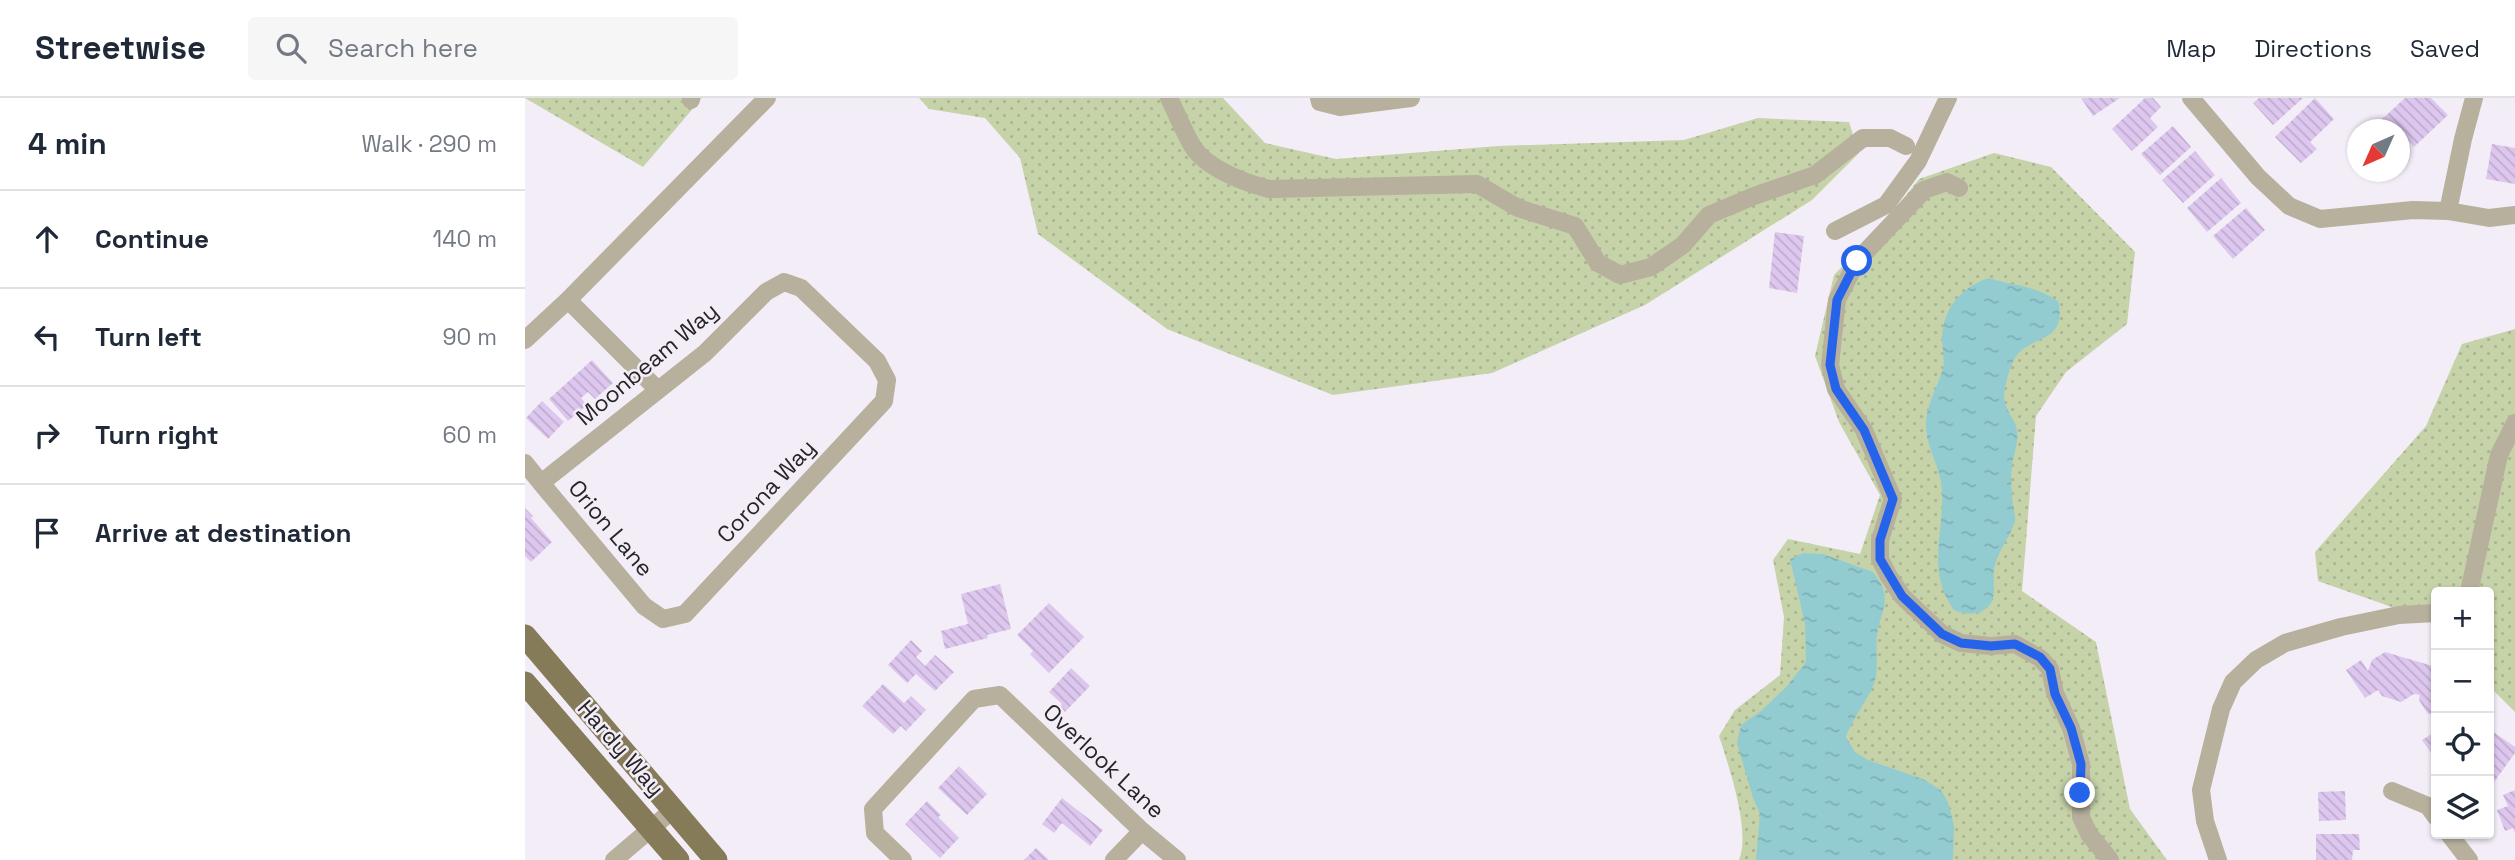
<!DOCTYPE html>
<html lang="en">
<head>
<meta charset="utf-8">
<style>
  body { margin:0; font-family:"Space Grotesk",sans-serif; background:#f6f6f7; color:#1f2937 }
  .controls { position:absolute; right:21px; bottom:21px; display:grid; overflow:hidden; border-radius:7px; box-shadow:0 2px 5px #0004 }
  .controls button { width:63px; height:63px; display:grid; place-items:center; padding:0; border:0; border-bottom:2px solid #e0e1e3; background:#fff; color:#1f2937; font:35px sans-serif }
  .compass { position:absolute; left:1822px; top:21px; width:63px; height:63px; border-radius:50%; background:#fff; box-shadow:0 2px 5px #0004; rotate:225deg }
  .stop { position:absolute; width:21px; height:21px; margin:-16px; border:5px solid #2563eb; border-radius:50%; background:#fff }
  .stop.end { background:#2563eb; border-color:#fff; box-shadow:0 2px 7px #0008 }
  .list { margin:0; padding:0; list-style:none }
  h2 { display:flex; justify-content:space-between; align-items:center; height:91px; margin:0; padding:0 28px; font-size:30px }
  h2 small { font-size:23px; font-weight:400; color:#747a83 }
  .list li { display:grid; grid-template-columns:46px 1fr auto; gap:21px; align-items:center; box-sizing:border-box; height:98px; padding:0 28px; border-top:2px solid #e0e1e3 }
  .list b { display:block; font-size:26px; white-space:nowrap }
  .list em { font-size:23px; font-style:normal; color:#747a83 }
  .icon { flex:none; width:38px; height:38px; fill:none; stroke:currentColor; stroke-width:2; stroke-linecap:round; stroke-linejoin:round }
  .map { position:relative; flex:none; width:1990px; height:762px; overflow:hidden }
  header { display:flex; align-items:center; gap:42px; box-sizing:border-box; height:98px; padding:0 35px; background:#fff; border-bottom:2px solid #e0e1e3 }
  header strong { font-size:33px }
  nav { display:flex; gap:38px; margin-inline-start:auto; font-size:24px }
  .search { width:490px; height:63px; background:#f6f6f7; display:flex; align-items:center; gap:18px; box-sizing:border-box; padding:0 24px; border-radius:7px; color:#747a83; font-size:26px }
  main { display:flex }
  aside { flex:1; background:#fff }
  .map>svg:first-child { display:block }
  .grass { fill:url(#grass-dots) }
  .water { fill:url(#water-ripples) }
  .building { fill:url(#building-back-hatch) }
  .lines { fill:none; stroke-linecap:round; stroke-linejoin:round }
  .minor { stroke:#b6b09d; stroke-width:18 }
  .major { stroke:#867b58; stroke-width:23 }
  .route { stroke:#2563eb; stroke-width:9 }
  .labels { text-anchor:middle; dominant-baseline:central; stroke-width:5; stroke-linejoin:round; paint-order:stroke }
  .street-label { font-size:23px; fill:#262427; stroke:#f3edf7 }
</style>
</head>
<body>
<header>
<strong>Streetwise</strong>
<div class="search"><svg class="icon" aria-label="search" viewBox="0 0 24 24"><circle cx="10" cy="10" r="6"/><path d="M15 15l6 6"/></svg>Search here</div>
<nav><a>Map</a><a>Directions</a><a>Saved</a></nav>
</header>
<main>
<aside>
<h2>4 min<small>Walk · 290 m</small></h2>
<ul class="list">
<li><svg class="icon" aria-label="ahead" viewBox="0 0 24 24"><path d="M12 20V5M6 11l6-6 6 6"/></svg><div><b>Continue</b></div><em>140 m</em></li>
<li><svg class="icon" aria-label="left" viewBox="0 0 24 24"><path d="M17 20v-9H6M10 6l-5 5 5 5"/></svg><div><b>Turn left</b></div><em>90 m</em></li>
<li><svg class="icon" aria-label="right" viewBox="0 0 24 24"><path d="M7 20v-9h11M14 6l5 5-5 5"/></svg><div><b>Turn right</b></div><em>60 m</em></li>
<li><svg class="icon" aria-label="arrive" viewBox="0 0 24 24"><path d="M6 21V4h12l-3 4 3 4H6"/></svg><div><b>Arrive at destination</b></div></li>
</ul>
</aside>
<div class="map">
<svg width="1990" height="762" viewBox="0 0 1990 762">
  <defs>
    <pattern id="grass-dots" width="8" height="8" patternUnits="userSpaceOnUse" patternTransform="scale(1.75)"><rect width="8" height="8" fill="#c6d3a9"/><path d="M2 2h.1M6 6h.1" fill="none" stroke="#aab591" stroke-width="1.8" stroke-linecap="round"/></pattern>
    <pattern id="water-ripples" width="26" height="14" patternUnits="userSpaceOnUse" patternTransform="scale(1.75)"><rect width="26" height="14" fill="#92ccd1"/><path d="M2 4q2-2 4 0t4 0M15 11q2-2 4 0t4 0" fill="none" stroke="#7eafb3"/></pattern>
    <pattern id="building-back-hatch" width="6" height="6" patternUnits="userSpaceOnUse" patternTransform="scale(1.75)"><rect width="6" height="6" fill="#dec7ef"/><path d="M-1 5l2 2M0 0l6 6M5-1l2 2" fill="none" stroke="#beabcd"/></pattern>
  </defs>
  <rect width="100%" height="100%" fill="#f3edf7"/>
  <g class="grass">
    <polygon points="0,0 177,0 118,69"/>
    <polygon points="394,0 698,0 740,45 811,61 973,48 1159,42 1233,20 1324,24 1334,55 1287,102 1120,207 967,275 808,297 642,231 513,136 495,60 460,20 404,11"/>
    <path d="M1469,55L1526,69L1610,154L1602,226L1541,274L1511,318L1497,493L1571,544L1605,711L1642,762H1214C1226,733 1204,669 1194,638L1210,612L1255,577L1259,519L1248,462L1263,441L1335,456L1355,397L1314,324L1290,258L1309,177L1358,126L1394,81Z"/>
    <polygon points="1990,231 1990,614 1964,588 1964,494 1911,494 1911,520 1881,514 1793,483 1790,454 1901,328 1937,246"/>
  </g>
  <g class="water">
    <path d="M1463,180C1490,188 1508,187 1533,203C1543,245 1507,237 1492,257C1485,266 1480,286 1479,298C1479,311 1490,320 1492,332C1494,345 1488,357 1487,369C1485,381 1487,396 1488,407C1488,412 1491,418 1490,423C1486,438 1474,451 1470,467C1466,479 1473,498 1464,508C1455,518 1440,517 1429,512C1401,474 1419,436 1417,393C1416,371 1405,357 1402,337C1397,313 1411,293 1418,271C1420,261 1417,249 1417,239C1419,209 1436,190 1463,180Z"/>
    <path d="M1278,455L1298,456L1348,474C1353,480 1357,486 1359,493C1362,507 1356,518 1353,531C1349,548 1355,568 1349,586C1341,605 1328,619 1321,639L1330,654L1343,662L1398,681L1417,693L1424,707L1429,728L1428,762H1231L1235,716L1228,700L1212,645L1216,627L1236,613L1263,587L1281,564L1280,526L1265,461Z"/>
  </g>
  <g class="building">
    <polygon points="1556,0 1595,0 1568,18"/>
    <polygon points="1620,0 1628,0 1636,9 1625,20 1633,29 1607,53 1587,31"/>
    <polygon points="1734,0 1778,0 1748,27 1728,5"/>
    <polygon points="1790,0 1809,21 1785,44 1792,51 1776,65 1750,39"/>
    <polygon points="1880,0 1906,0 1923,17 1889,49 1874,32 1865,32 1856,22"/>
    <polygon points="1648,28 1666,49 1635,77 1616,56"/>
    <polygon points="1967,46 1990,50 1990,86 1961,81"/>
    <polygon points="1670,53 1690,77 1658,105 1637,82"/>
    <polygon points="1696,80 1716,105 1682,134 1662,110"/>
    <polygon points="1721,110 1740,132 1708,161 1688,138"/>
    <polygon points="1250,134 1279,138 1272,195 1244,190"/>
    <polygon points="67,262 88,285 70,301 63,294 56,300 62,307 43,323 24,301"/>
    <polygon points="17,303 39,324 23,341 1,320"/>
    <polygon points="0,410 8,418 6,420 27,444 6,464 0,458"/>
    <polygon points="475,486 486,531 462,537 463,540 420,551 416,533 443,526 436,496"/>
    <polygon points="524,505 559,539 524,575 505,556 508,553 492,537"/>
    <polygon points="386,542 397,553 391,559 400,568 410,557 429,574 410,593 391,576 382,585 363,567"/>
    <polygon points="1860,554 1911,569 1907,589 1911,586 1911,623 1908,617 1902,615 1894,602 1895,597 1889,596 1876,604 1857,598 1853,592 1840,600 1821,572 1836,562 1843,573 1847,562"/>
    <polygon points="546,570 565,588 540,614 535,608 537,606 524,594"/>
    <polygon points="358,586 379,605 386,598 401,612 381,633 376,628 368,636 337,608"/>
    <polygon points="1964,631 1990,649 1990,655 1964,691"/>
    <polygon points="1911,633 1911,662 1897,642"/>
    <polygon points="434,668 462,696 442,717 413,690"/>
    <polygon points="1990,692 1990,735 1988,730 1980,733 1972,712 1983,708 1978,697"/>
    <polygon points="1820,693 1821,722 1794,723 1793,694"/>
    <polygon points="537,700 578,732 565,748 537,725 529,735 517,726"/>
    <polygon points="402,703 416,717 413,719 434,740 415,760 380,726"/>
    <polygon points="1791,736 1834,736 1835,752 1828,752 1827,762 1791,762"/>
    <polygon points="511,750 524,762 499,762"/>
  </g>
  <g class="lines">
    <g class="minor">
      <polyline points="166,0 166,2"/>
      <path d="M644,0C652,16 659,34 668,49C682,71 721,85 744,91L952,86L993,110L1050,128L1073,165L1095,177L1126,169L1158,147L1184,117L1229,98L1290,77L1338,40H1365L1381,48"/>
      <polyline points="794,0 795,4 815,9 886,0"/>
      <polyline points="1666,0 1733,79 1764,108 1795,121 1888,112 1923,113 1964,120 1990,117"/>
      <polyline points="1434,90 1422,84 1399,92 1332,163 1312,202 1305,267 1311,291 1339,332 1368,401 1355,442 1355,461 1363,477 1377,498 1417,536 1436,545 1466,548 1490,546 1515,560 1525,571 1530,595 1546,630 1556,666 1556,719 1564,736 1585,762"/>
      <polyline points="1923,113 1938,41 1949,0"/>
      <polyline points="1310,133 1361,107 1393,63 1423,0"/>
      <polyline points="43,202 133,292"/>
      <polyline points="0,242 43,202 242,0"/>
      <polyline points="0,365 16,385 119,508 138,521 160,516 359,303 362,282 352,263 276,190 259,184 241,194 180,255 16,385"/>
      <polyline points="1944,494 1974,357 1990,325"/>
      <polyline points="1867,693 1903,708 1911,719"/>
      <polyline points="1924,736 1944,762"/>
      <polyline points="89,762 149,711"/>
      <polyline points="378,762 350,735 348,711 449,601 475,597 617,733 652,762"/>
      <polyline points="589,762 617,733"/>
      <polyline points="1693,762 1680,723 1676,692 1696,611 1708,584 1731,562 1760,545 1816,529 1874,517 1911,515"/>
    </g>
    <g class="major">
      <polyline points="0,538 191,762"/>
      <polyline points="0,585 153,762"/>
    </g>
  </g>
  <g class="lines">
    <polyline class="route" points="1332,163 1312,202 1305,267 1311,291 1339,332 1368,401 1355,442 1355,461 1377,498 1417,536 1436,545 1466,548 1490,546 1515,559 1525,571 1530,596 1546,630 1556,666 1555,695"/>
  </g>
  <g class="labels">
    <g class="street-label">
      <text transform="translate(122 266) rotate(-40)">Moonbeam Way</text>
      <text transform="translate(241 393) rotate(-47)">Corona Way</text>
      <text transform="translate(86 430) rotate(50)">Orion Lane</text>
      <text transform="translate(96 650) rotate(49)">Hardy Way</text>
      <text transform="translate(579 663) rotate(43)">Overlook Lane</text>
    </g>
  </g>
</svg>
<div class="controls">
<button>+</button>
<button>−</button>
<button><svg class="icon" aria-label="locate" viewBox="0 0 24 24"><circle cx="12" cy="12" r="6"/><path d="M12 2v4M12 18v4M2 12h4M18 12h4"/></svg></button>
<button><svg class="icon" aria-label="layers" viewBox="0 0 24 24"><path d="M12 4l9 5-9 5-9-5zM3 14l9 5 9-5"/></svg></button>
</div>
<svg class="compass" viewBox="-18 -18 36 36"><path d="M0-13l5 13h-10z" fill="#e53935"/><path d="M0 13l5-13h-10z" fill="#747a83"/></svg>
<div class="stop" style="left:1332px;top:163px"></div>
<div class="stop end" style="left:1555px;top:695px"></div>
</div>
</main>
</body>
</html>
